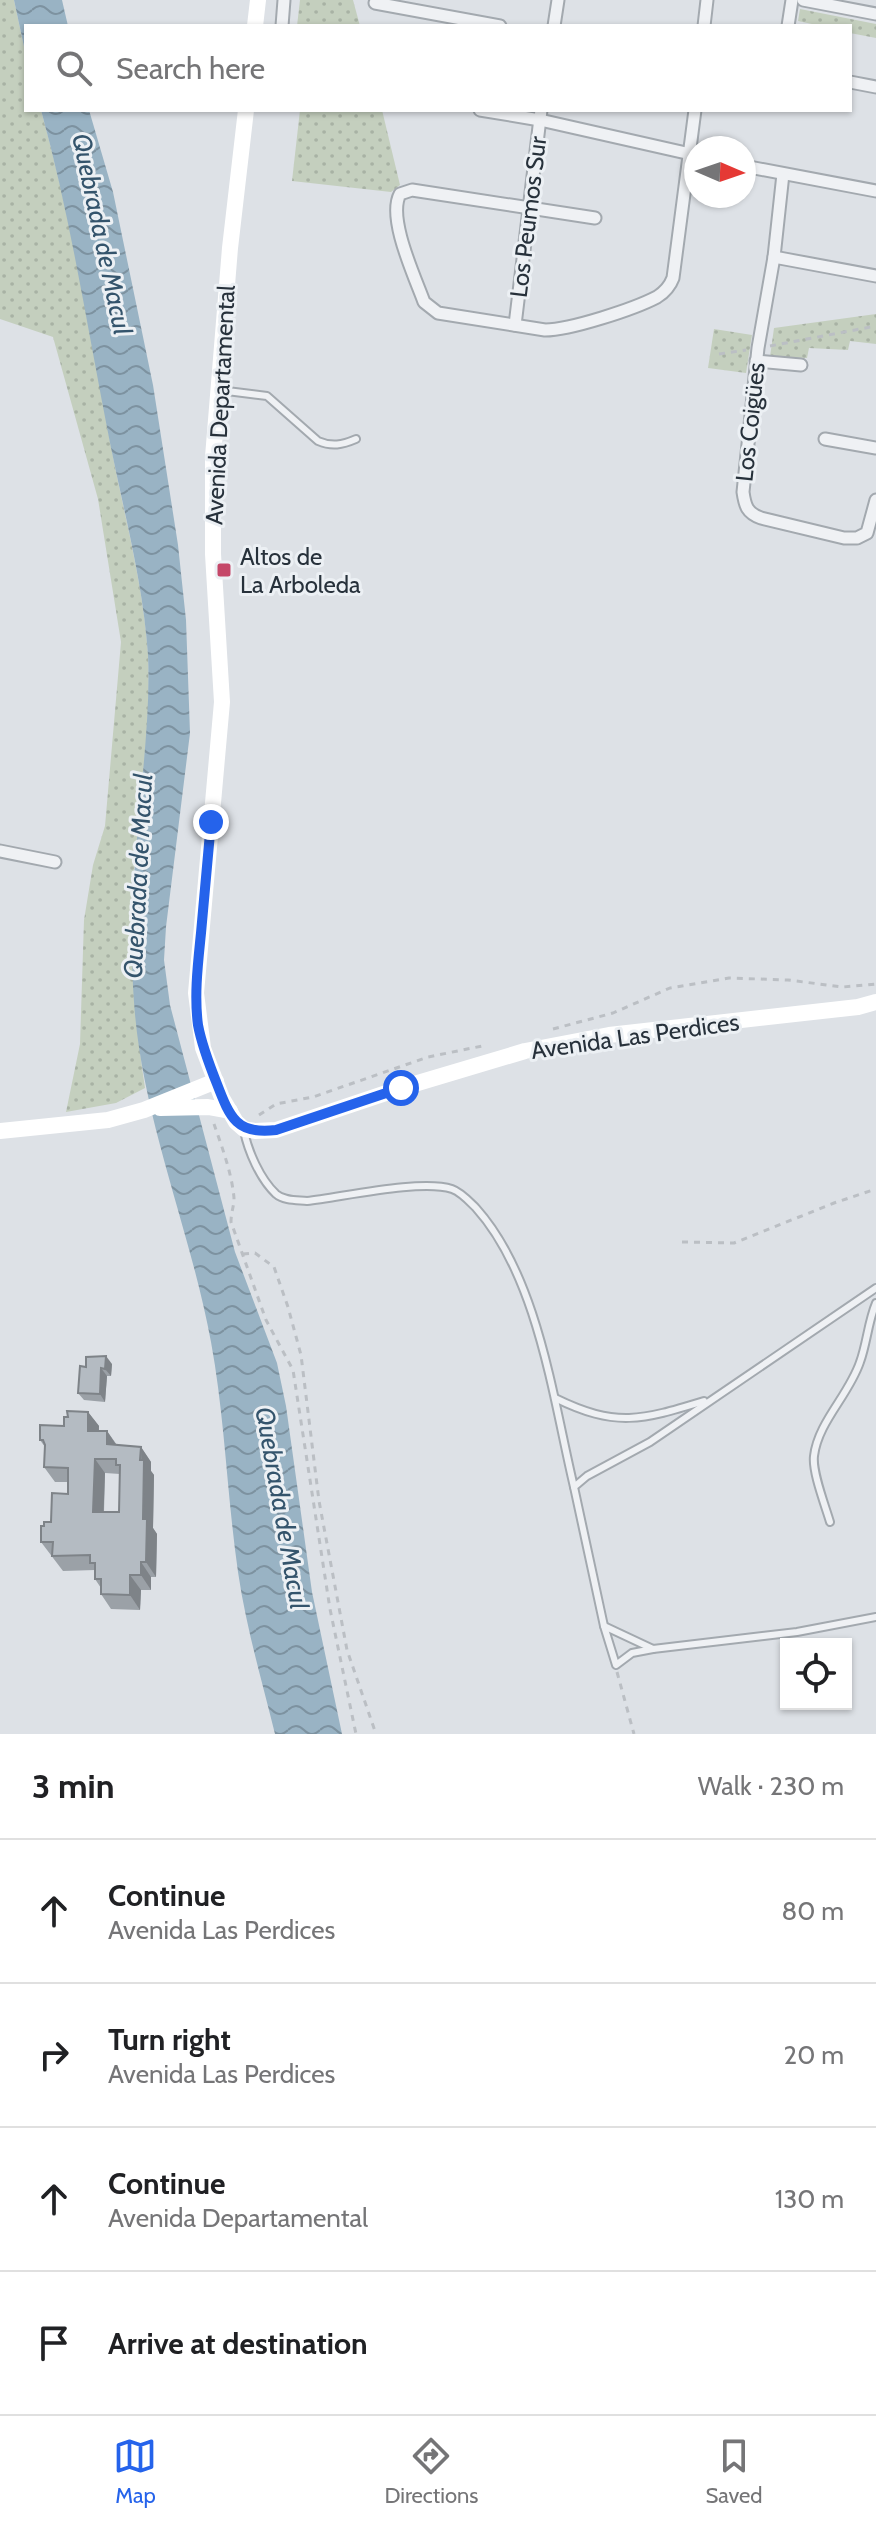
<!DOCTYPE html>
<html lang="en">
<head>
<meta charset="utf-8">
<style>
  body { margin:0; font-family:Cabin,sans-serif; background:#f2f2f2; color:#202124 }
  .controls { position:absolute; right:24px; bottom:24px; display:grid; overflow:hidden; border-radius:0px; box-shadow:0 2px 6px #0004 }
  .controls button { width:72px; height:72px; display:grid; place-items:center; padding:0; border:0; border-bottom:2px solid #e0e0e0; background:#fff; color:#202124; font:40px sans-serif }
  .compass { position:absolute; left:684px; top:136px; width:72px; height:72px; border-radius:50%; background:#fff; box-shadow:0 2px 6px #0004; rotate:92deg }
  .stop { position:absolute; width:24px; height:24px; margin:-18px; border:6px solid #2563eb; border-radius:50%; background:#fff }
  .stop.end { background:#2563eb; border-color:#fff; box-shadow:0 2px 8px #0008 }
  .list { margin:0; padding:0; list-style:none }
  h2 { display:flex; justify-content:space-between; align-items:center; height:104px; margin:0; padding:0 32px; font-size:34px }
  h2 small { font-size:26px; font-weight:400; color:#757577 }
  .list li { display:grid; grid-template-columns:52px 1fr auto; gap:24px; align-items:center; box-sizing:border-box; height:144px; padding:0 32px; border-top:2px solid #e0e0e0 }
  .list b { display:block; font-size:30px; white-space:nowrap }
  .list p { margin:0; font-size:26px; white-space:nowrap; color:#757577 }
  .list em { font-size:26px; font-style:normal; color:#757577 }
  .icon { flex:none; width:44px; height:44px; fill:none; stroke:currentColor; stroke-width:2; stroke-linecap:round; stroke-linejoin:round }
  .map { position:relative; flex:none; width:876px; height:1734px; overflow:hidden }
  .search { position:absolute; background:#fff; box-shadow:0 2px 6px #0004; left:24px; right:24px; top:24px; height:88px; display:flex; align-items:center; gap:20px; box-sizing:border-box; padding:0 28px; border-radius:0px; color:#757577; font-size:30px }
  .sheet { height:680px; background:#fff }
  nav { display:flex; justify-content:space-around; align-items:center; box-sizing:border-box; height:112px; border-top:2px solid #e0e0e0; background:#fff; font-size:22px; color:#757577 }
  nav a { display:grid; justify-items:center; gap:4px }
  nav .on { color:#2563eb }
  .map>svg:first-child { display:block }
  .grass { fill:url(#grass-dots) }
  .water { fill:url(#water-waves) }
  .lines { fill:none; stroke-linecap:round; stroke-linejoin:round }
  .lane-casing { stroke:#a3a9af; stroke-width:10 }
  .street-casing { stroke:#a3a9af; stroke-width:15 }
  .path { stroke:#bbbfc4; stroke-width:3; stroke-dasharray:6 6; stroke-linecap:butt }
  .lane { stroke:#eff1f4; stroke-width:6 }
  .street { stroke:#eff1f4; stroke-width:11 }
  .secondary { stroke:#fff; stroke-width:16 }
  .wall { fill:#9ba1a7; fill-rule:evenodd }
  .shaded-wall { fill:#7e8388 }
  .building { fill:#b4bbc2; stroke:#7e8388; stroke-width:2; fill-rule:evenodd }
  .route { stroke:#2563eb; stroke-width:10 }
  .poi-dot { fill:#c54769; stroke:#ecf0f4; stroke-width:3 }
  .labels { text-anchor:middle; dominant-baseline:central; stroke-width:6; stroke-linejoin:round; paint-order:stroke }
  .street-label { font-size:24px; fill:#27313b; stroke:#ecf0f4 }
  .poi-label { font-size:24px; fill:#27313b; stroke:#ecf0f4; text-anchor:start }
  .water-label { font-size:26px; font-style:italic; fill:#34546c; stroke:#ecf0f4 }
</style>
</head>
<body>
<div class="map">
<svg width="876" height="1734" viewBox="0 0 876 1734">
  <defs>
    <pattern id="grass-dots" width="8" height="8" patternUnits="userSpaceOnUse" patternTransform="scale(2)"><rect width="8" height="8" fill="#c4cfbe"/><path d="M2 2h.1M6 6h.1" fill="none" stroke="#a8b2a4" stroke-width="1.8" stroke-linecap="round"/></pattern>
    <pattern id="water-waves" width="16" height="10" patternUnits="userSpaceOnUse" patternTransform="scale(2)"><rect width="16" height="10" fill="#99b3c4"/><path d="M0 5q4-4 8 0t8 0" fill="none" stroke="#7d92a0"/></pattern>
  </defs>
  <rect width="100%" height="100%" fill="#dde1e6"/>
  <g class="grass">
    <path d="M0,0H14L26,56V110H41C71,218 90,330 110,441C123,512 143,581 148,654C152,733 137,811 133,889C130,956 135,1021 145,1088L116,1103L66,1112L80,1044L84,920L93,865L105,826L121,642L98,499L53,337L0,319Z"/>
    <polygon points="300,0 353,0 360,26 297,26"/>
    <polygon points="800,9 876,24 876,38 850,33 850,26 821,26 798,21"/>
    <polygon points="300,110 382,110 400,185 391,192 292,181"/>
    <polygon points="876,314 876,344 850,341 848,350 809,348 807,358 770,357 774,328"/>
    <polygon points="714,329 752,335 746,373 708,368"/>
  </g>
  <g class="water">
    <polygon points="14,0 62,0 68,26 26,26 26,56"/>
    <path d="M41,110H89L113,192L153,385L178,545L186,620L190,733L166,927L164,960L170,1005L235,1252L277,1363L286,1406L312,1592L342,1734H275C262,1681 246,1627 238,1572C227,1496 225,1418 211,1342C190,1228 142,1119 134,1002C129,933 134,864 141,795C145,748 150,702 148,655C143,582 124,513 110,443C88,332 71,219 41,110Z"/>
  </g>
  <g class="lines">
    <defs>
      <g id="lane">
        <path d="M219,390L267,396L318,441C332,447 342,445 356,439"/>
        <path d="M244,1131C248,1151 260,1179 276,1194C284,1201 297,1200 307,1201C343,1197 421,1179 452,1189C461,1192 469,1201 476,1208C538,1277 553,1399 574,1487"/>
        <path d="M555,1398C616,1428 642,1420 704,1401"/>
        <path d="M830,1522C825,1505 812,1472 814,1456C818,1422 849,1395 860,1362C867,1343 868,1322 876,1303"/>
        <polyline points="604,1626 653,1649 797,1632 876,1617"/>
        <polyline points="653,1649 632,1653 616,1665 604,1626 574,1487 587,1476 650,1442 876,1288"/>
      </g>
      <g id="street">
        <polyline points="803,0 876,14"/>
        <polyline points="375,3 500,26"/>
        <polyline points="282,26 284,0"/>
        <polyline points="554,26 558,0"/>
        <polyline points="704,26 707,0"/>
        <polyline points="788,26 792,0"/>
        <polyline points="850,82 876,87"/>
        <polyline points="480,110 540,120 695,155"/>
        <polyline points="744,166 876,191"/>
        <path d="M783,174L774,257L758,348L743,492C745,506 747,513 761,518L844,538H857L867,533L876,500"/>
        <path d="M595,218L412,190L400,194C387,218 415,277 424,302L438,313L545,330C570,330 634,309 657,297C665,292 670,286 673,278L695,110"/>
        <polyline points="774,257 876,276"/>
        <polyline points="515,325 541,110"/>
        <polyline points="756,361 801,365"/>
        <polyline points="825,439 876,448"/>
        <polyline points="0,851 55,862"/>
      </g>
    </defs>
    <use href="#lane" class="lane-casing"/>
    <use href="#street" class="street-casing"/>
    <g class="path">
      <polyline points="770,346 876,326"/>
      <polyline points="719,354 746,350"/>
      <polyline points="553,1029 613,1013 670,988 729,978 788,980 843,987 876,984"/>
      <polyline points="259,1115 276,1104 313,1097 428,1057 487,1045"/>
      <path d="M214,1124C222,1147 232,1174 234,1198C234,1206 231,1213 231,1222L266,1320L293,1370L330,1609L356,1734"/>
      <polyline points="682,1242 734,1243 834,1203 876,1189"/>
      <polyline points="243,1254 255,1253 274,1267 288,1307 301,1355 319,1501 347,1650 376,1734"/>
      <polyline points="617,1672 634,1734"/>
    </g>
    <use href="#lane" class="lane"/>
    <use href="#street" class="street"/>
    <g class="secondary">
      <polyline points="255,26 258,0"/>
      <polyline points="246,110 230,248 213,457 213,554 222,702 196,993 203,1048 222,1098 236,1122 244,1129 255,1131 276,1130 401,1088 525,1051 609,1035 858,1007 876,1002"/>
      <polyline points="160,1108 208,1107 230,1111"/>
      <polyline points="0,1131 108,1120 144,1110 216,1081"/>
    </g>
  </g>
  <g class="wall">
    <polygon points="112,1364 111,1376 107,1376 105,1402 84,1400 78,1393 86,1367"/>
    <path d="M88,1412L99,1426V1431H107L117,1445L141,1447L151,1462V1471L154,1475L153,1528L157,1534L156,1577H151V1590H141L140,1610L111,1609L101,1594V1588L95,1579V1570L63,1571L41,1542L44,1526L51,1522L68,1494V1482H55L44,1467L45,1447L40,1440L64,1426L68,1417ZM105,1473L120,1474L119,1512H104Z"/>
  </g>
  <g class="shaded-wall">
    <polygon points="106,1356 112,1364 111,1376 105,1369"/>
    <polygon points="101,1368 107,1376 105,1402 100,1394"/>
    <polygon points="88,1412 99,1426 98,1446 88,1431"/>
    <polygon points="107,1431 117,1446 107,1444"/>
    <polygon points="141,1447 151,1462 151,1471 154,1475 153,1528 157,1534 156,1577 146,1562 143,1519"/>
    <polygon points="95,1459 105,1473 103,1527 93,1512"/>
    <polygon points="141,1562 151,1577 151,1590 141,1575"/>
    <polygon points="130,1575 141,1590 140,1610 130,1595"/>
  </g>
  <g class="building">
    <polygon points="106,1356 105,1369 101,1368 100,1394 78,1393 80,1366 86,1367 86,1357"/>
    <path d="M67,1411L88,1412V1431H107V1444L141,1447L140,1460H144L143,1519H147L146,1562H141V1575H130V1595L101,1594V1579H95V1563H90V1555L52,1556L53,1542H41V1526H44V1522H51L52,1493L68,1494V1468L44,1467L45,1445L43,1440H40V1425L64,1426V1417H68ZM95,1459H116V1465H120L119,1512H93Z"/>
  </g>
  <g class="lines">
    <path class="route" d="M211,822C208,859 204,896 201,933C198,963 194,995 198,1025C202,1046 209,1064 217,1084C230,1118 237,1135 276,1130L401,1088"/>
  </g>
  <rect class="poi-dot" x="216" y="562" width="16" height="16" rx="4"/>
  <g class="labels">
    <g class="street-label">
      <text transform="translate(528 217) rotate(-83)">Los Peumos Sur</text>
      <text transform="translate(220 405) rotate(-87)">Avenida Departamental</text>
      <text transform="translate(750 422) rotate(-84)">Los Coigües</text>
      <text transform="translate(635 1036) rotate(-8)">Avenida Las Perdices</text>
    </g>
    <g class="poi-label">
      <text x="240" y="556">Altos de<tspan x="240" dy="28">La Arboleda</tspan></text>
    </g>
    <g class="water-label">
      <text transform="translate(102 234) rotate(78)">Quebrada de Macul</text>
      <text transform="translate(138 876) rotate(-87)">Quebrada de Macul</text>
      <text transform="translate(282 1508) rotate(80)">Quebrada de Macul</text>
    </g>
  </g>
</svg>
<div class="controls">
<button><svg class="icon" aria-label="locate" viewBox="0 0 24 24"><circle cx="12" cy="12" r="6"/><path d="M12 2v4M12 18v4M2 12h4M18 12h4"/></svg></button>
</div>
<svg class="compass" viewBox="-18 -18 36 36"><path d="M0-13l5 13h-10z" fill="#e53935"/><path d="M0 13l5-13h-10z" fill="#757577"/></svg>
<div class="stop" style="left:401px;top:1088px"></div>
<div class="stop end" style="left:211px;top:822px"></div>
<div class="search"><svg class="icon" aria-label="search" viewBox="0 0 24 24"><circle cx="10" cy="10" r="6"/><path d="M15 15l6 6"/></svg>Search here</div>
</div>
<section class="sheet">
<h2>3 min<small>Walk · 230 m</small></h2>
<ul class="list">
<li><svg class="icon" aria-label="ahead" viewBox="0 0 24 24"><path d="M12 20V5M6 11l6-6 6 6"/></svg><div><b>Continue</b><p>Avenida Las Perdices</p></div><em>80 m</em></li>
<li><svg class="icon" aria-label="right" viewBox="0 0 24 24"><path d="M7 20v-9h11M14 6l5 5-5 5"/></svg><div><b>Turn right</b><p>Avenida Las Perdices</p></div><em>20 m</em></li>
<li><svg class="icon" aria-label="ahead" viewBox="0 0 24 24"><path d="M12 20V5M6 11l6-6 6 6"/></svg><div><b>Continue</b><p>Avenida Departamental</p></div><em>130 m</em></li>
<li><svg class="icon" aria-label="arrive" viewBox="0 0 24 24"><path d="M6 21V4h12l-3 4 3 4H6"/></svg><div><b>Arrive at destination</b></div></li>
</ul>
</section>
<nav>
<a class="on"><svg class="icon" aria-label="map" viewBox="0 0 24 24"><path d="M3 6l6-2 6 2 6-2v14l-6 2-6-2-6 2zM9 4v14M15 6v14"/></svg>Map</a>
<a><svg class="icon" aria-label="directions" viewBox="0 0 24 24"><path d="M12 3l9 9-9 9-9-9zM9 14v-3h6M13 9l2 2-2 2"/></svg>Directions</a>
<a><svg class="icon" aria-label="saved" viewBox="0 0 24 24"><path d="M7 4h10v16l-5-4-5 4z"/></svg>Saved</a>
</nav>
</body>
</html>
